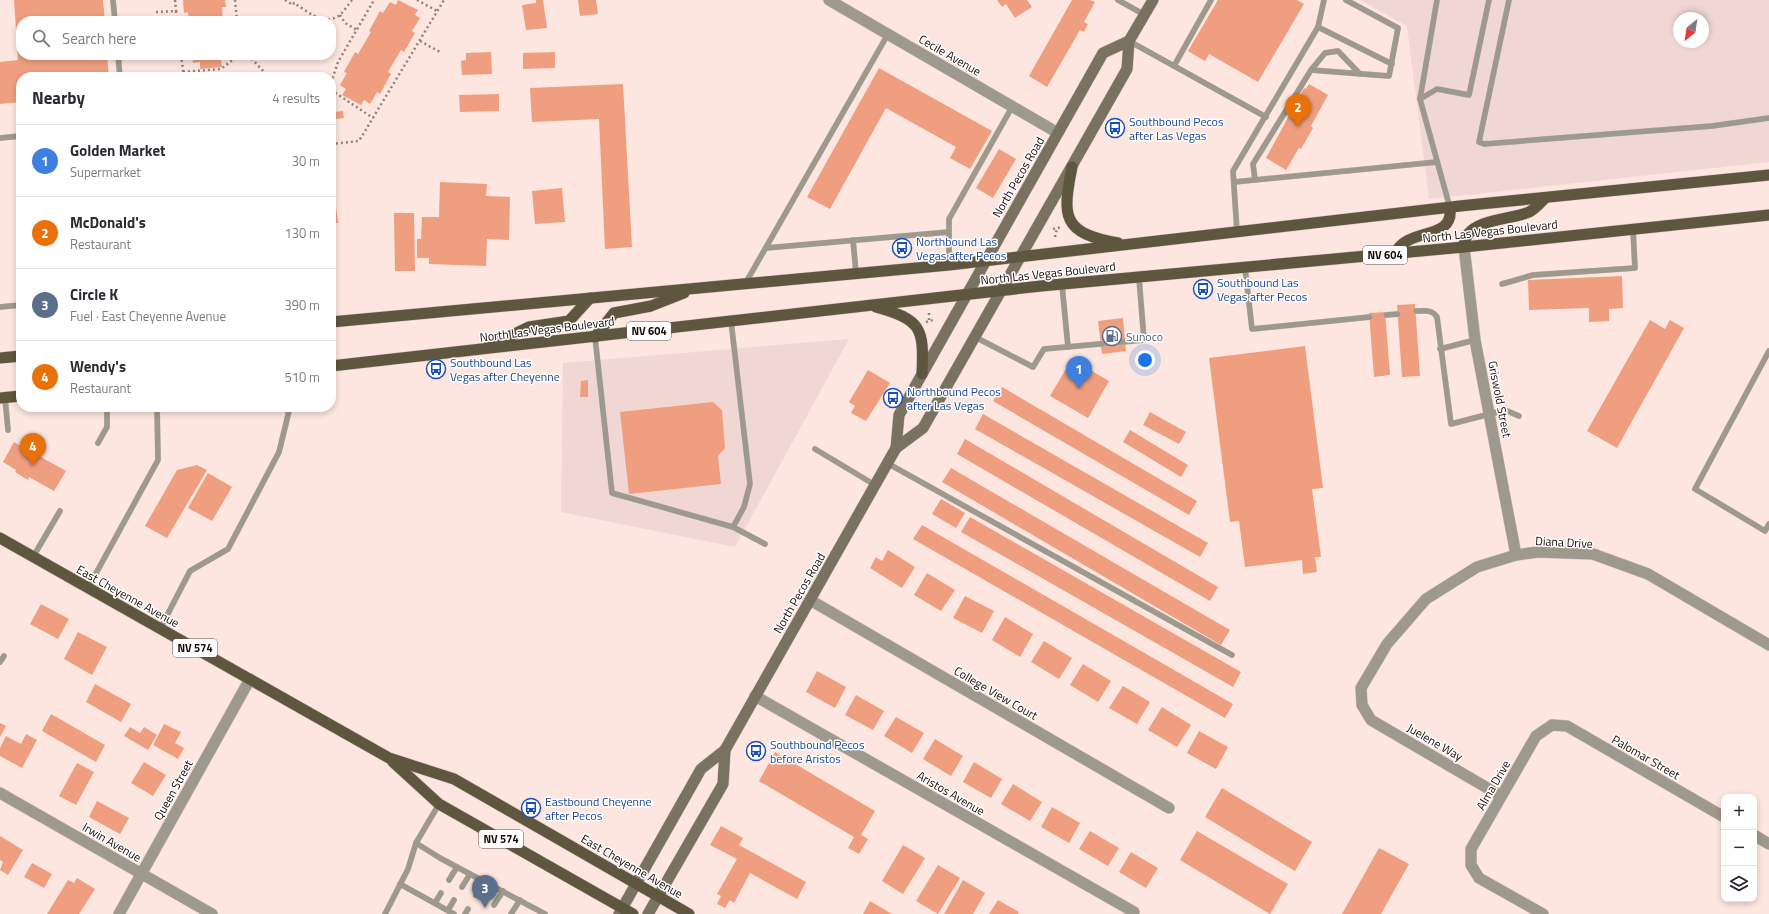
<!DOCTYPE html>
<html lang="en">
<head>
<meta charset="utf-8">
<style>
  body { margin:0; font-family:"Titillium Web",sans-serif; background:#f7f7f7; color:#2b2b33 }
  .controls { position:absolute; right:12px; bottom:12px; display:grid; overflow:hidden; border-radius:8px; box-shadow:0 2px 6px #0003 }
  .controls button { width:36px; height:36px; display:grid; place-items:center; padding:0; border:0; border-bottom:1px solid #e1e1e2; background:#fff; color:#2b2b33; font:20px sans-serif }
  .compass { position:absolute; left:1673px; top:12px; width:36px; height:36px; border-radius:50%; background:#fff; box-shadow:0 2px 6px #0003; rotate:210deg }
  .you { position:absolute; left:1145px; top:360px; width:14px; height:14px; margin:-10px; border:3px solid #fff; border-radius:50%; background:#1a73e8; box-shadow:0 0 0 6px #1a73e833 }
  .badge { display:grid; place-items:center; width:26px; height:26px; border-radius:50%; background:#ea580c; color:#fff; font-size:13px; font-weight:700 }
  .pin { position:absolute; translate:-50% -33px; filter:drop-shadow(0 1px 2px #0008) }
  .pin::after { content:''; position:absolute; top:21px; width:14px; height:12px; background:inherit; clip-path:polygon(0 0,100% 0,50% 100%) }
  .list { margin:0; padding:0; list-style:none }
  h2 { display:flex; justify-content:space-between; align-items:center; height:52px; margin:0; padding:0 16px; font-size:17px }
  h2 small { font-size:13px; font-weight:400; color:#7c7c81 }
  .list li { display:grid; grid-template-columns:26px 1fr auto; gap:12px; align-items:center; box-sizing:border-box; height:72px; padding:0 16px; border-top:1px solid #e1e1e2 }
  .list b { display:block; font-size:15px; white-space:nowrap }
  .list p { margin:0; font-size:13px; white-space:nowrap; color:#7c7c81 }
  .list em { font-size:13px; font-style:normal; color:#7c7c81 }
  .icon { flex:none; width:22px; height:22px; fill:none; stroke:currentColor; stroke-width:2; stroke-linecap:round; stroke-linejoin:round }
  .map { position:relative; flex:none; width:1769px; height:914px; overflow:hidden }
  .search { position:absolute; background:#fff; box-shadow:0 2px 6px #0003; left:16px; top:16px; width:320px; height:44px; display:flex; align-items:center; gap:10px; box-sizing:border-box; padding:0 14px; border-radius:16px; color:#7c7c81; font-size:15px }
  .panel { position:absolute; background:#fff; box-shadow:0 2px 6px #0003; left:16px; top:72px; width:320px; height:340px; border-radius:16px }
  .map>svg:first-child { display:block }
  .commercial { fill:#f1d7d3; fill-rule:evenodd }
  .building { fill:#ef9f80 }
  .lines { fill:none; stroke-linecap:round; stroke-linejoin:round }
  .service-casing { stroke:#d8c3bd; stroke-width:6 }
  .minor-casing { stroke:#d8c3bd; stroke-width:12 }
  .secondary-casing { stroke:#d8c3bd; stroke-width:12 }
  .primary-casing { stroke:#d8c3bd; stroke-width:12 }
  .path { stroke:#93827c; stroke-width:2.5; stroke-dasharray:2 3; stroke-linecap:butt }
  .service { stroke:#9e998d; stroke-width:5.5 }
  .minor { stroke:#9e998d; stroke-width:11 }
  .secondary { stroke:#797260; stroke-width:11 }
  .primary { stroke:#5f5640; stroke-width:11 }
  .labels { text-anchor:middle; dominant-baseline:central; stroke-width:3; stroke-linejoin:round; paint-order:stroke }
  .shield { fill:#fff; stroke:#5d5552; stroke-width:1 }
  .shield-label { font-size:11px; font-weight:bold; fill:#180c08 }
  .street-label { font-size:12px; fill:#180c08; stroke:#fff }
  .transit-label { font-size:12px; fill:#164399; stroke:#fff; text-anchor:start }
  .service-label { font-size:12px; fill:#4e5e75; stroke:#fff; text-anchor:start }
</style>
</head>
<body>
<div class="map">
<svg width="1769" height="914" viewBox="0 0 1769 914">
  <rect width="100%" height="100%" fill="#fce6df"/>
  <g class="commercial">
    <path d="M1360,0H1769V162L1429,199L1407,26ZM1679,18H1703V42H1679Z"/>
    <polygon points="849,339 735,547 561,512 563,363"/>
  </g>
  <g class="building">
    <polygon points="14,0 103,0 105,21 21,21 21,55 107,55 109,77 21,77 21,102 0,104 0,62 18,60"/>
    <polygon points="183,0 225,0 226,7 222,7 223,21 189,21 188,12 184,13"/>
    <polygon points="398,0 418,10 415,15 420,18 412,31 415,33 404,52 401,50 388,72 391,74 380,94 377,92 370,104 364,100 361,105 342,95 346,89 340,85 347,73 344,72 355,52 358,54 371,32 369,31 380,11 383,13 390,2 396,5"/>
    <polygon points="536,0 543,0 547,28 526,30 522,5 536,3"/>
    <polygon points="578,0 596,0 598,14 580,16"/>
    <polygon points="997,0 1027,0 1032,7 1015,18 1006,4 1002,7"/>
    <polygon points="1072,0 1090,0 1095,2 1084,22 1088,24 1084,32 1080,30 1047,87 1029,76"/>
    <polygon points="1218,0 1297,0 1304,4 1258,82 1209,54 1205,61 1188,51"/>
    <polygon points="491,52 492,74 462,75 461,61 466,60 466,53"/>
    <polygon points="555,52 555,68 523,69 523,53"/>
    <polygon points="192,55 227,55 228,60 221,60 222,67 200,69 200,62 193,63"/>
    <polygon points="879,68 992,131 970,169 950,158 956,147 886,108 830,209 807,197"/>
    <polygon points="623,84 632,247 605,249 599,119 532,122 530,88"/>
    <polygon points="1309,84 1328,95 1311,126 1313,128 1301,149 1299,148 1286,170 1266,158 1304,88 1306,89"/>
    <polygon points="499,94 499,111 460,112 459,95"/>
    <polygon points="331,105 333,105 334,112 343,111 344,118 335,119 334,134 331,135"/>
    <polygon points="999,149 1016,159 993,198 976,188"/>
    <polygon points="440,182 487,184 486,196 510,197 509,240 487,239 486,266 429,264 429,258 417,258 417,239 421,239 422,217 439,217"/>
    <polygon points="562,188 565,222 535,224 532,191"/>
    <polygon points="331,207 336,207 338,223 331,223"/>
    <polygon points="394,213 414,213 415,271 395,271"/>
    <polygon points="1622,276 1623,308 1609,309 1609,321 1589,322 1589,308 1529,310 1528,280"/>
    <polygon points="1415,304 1420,376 1402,377 1397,305"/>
    <polygon points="1385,312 1390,375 1374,377 1369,313"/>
    <polygon points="1123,318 1126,351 1102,354 1098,321"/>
    <polygon points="1650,320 1665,329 1670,320 1684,328 1617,448 1587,431"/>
    <polygon points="1305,346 1323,488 1312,489 1321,557 1315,557 1317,572 1303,574 1302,560 1245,567 1239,521 1230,522 1209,358"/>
    <polygon points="1080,364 1109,381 1088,418 1050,396 1066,369"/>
    <polygon points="868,370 890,383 866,421 851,413 855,406 849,402"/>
    <polygon points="588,380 588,397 580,397 581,381"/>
    <polygon points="1002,387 1197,501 1189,515 993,401"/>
    <polygon points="713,402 722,410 725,448 718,456 721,484 629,494 620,412"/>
    <polygon points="1150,412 1186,432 1179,444 1143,425"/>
    <polygon points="983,414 1208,543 1200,557 975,429"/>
    <polygon points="1130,430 1188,465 1181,477 1123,442"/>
    <polygon points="965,439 1218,587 1210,601 957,454"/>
    <polygon points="14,442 66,471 54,491 29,477 28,480 15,472 16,470 3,462"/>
    <polygon points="197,465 207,470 167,538 145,526 177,470"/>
    <polygon points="951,468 1230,630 1221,645 942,482"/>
    <polygon points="208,473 232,487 212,521 188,508"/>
    <polygon points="941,499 965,513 956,528 932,514"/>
    <polygon points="970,517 1241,672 1233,687 961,532"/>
    <polygon points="922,525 1233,704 1225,718 913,539"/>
    <polygon points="888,550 915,567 902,588 870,568 876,557 882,561"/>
    <polygon points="927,573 955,590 941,611 914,595"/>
    <polygon points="965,596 994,611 982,633 953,618"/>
    <polygon points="41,604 69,619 58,639 30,624"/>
    <polygon points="1005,617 1033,634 1020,657 992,640"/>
    <polygon points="78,632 107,647 92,675 64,659"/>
    <polygon points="1044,641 1072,658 1059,679 1031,662"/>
    <polygon points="1083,664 1111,681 1098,702 1070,685"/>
    <polygon points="817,671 846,687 835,708 806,692"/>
    <polygon points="95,684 131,704 121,722 86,702"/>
    <polygon points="1123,686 1150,702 1137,724 1109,708"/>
    <polygon points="856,695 884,711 873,730 845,715"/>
    <polygon points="1162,707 1191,725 1177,747 1148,730"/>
    <polygon points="51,714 105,745 96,762 42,731"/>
    <polygon points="896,717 924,733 912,753 884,736"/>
    <polygon points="0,723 6,726 0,737"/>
    <polygon points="164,724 181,732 175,743 184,748 178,759 153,745"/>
    <polygon points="130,727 140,733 144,727 157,735 148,750 124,736"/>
    <polygon points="1199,731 1228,747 1216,769 1187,753"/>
    <polygon points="26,734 37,740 22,768 0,756 0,748 6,736 21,744"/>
    <polygon points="935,739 963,756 951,776 923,759"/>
    <polygon points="775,752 875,811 861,835 868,839 859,854 848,848 854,837 759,781"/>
    <polygon points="144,762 166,775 153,796 131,783"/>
    <polygon points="974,762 1002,779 991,798 963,782"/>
    <polygon points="77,763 94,772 76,805 59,796"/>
    <polygon points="1013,784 1042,802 1030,821 1001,804"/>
    <polygon points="1222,788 1312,842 1295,871 1205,817"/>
    <polygon points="97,801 129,818 120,834 89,817"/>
    <polygon points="1052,807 1080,823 1069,843 1041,827"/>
    <polygon points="721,826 743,838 739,845 806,882 797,899 750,873 734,903 730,900 725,908 717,904 721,896 717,894 737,859 710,845"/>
    <polygon points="1090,831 1119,848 1108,866 1079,849"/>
    <polygon points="1197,831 1288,884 1270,914 1180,860"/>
    <polygon points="0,836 23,850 8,875 0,870 3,862 0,860"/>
    <polygon points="903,845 925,858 903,894 882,881"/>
    <polygon points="1379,848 1409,864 1381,914 1342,914"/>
    <polygon points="1131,852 1158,868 1146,888 1119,872"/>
    <polygon points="32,863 52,874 44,888 24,877"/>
    <polygon points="938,865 960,878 938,914 916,901"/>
    <polygon points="77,878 95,889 79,914 47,914 68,880 74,883"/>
    <polygon points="963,880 985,893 973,914 944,914"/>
    <polygon points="998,900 1019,912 1018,914 989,914"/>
    <polygon points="870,901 892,914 863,914"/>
  </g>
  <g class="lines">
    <defs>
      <g id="service">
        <polyline points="113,0 115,21"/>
        <polyline points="1118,0 1145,15"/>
        <polyline points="1324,0 1318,27 1392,64"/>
        <polyline points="1437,0 1420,99 1450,208"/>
        <polyline points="1509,0 1479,142 1484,144 1712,126 1769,118"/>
        <polyline points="1129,41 1266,117"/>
        <polyline points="118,55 120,77"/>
        <polyline points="1174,66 1211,0"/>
        <polyline points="1311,70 1325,53 1338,51 1360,74"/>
        <polyline points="1420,99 1437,89 1469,95 1489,0"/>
        <polyline points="0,138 21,136"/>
        <polyline points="1255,180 1253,164 1311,70 1389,76 1398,28 1346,0"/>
        <polyline points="1234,182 1437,162"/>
        <polyline points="1237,232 1233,171 1318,27"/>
        <polyline points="853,240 856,273"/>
        <polyline points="766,248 949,232"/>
        <polyline points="949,265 949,219 1012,107"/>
        <polyline points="1245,268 1252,329 1370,317"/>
        <polyline points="745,284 888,34"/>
        <polyline points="1502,284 1533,275 1635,268 1633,230"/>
        <polyline points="1062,285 1068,347"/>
        <polyline points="0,307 21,305"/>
        <path d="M1416,311C1424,311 1432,309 1437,317L1451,424L1505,410L1519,416"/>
        <polyline points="1386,315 1398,314"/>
        <polyline points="731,321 750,484 744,507 733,527"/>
        <polyline points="595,337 612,493 733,527 765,544"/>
        <polyline points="975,337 1033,367 1044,349 1144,340 1139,278"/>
        <polyline points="1440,349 1475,340"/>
        <polyline points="1769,351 1695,489 1765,531 1769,524"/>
        <polyline points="5,398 8,430"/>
        <polyline points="98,443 107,427 107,407"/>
        <polyline points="815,449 875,485"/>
        <polyline points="887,463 1232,655"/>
        <polyline points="33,557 60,511"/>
        <polyline points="88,588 158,460 157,407"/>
        <polyline points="160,629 190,571 228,549 279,452 290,407"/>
        <polyline points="0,662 4,656"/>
        <polyline points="416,843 440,858 545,914"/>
        <polyline points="449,880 457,867"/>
        <polyline points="400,884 454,914"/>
        <polyline points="462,887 470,874"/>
        <polyline points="476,895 484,881"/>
        <polyline points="435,903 441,893"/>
        <polyline points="494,905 503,891"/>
        <polyline points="448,910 454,900"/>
        <polyline points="385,914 408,869 416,843 439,804"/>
        <polyline points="465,914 468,909"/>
        <polyline points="511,914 520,900"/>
      </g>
      <g id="minor">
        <polyline points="829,0 1058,133"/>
        <polyline points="1464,247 1475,340 1516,555"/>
        <polyline points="810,600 1169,808"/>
        <polyline points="755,696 1134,912"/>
        <polyline points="0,793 212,914"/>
        <polyline points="1501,796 1371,720 1362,705 1361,688 1387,644 1426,599 1477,567 1516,555 1538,552 1593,554 1648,574 1769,645"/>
        <polyline points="1754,835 1769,844"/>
        <polyline points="119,914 250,679"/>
        <polyline points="1543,914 1479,878 1471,865 1471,849 1536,736 1552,725 1567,726 1724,817"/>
      </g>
      <g id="secondary">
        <polyline points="896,448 899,415 1103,53 1129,41"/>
        <polyline points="619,914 701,769 725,750 896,448 923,428 1127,69 1129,41 1153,0"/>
        <polyline points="648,914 723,784 725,750"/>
      </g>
      <g id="primary">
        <path d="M1072,167C1062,217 1062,233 1118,243"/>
        <path d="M1464,247C1464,218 1509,221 1529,212C1535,209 1540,203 1545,198"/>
        <path d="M1395,254C1407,226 1454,242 1450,208"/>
        <path d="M876,307C922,320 924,328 922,374"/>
        <polyline points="331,322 949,265 1460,206 1769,175"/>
        <polyline points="595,337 614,313 651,306 684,293"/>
        <polyline points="489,346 529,327 569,321 590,298"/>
        <polyline points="0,358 21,356"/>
        <polyline points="331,366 1041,286 1464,247 1769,215"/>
        <polyline points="0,398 21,396"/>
        <polyline points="0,538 389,758 454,779 689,914"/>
        <polyline points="393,762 439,804 633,914"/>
      </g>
    </defs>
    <use href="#service" class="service-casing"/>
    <use href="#minor" class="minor-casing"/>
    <use href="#secondary" class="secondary-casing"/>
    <use href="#primary" class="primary-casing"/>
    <g class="path">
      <polyline points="175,0 176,11"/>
      <polyline points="235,0 237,21"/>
      <path d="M285,0L293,5L294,3C307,11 324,27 340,15C344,11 348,5 352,0"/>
      <polyline points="417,0 437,11"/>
      <polyline points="156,12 176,11 177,21"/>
      <polyline points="340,15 345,23 357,30"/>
      <polyline points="420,41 440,52"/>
      <polyline points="181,55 184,77"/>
      <polyline points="248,55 269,77"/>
      <polyline points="183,72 221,69 239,55"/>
      <polyline points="331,83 338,62 374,0"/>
      <polyline points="331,90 373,118"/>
      <polyline points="331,144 359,141 444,0"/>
      <polyline points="1053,229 1062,227"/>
      <polyline points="1055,237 1057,228"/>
      <polyline points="929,313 929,321"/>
      <polyline points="926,322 933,320"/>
    </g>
    <use href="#service" class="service"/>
    <use href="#minor" class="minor"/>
    <use href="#secondary" class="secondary"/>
    <use href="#primary" class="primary"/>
  </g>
  <defs>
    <symbol id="bus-ring" viewBox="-11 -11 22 22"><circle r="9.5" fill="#fff" stroke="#1a4fb4" stroke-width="1.5"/><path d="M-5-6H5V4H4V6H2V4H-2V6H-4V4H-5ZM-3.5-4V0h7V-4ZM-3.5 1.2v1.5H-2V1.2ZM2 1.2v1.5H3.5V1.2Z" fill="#1a4fb4"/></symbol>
    <symbol id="fuel-ring" viewBox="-11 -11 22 22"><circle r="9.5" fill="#fff" stroke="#5c6f8a" stroke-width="1.5"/><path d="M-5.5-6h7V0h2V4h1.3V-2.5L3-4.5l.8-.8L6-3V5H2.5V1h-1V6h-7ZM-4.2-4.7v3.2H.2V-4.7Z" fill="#5c6f8a"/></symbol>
  </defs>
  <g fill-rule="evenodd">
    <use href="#bus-ring" x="1104" y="117" width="22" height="22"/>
    <use href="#bus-ring" x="891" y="237" width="22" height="22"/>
    <use href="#bus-ring" x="1192" y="278" width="22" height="22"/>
    <use href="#fuel-ring" x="1101" y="325" width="22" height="22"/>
    <use href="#bus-ring" x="425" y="358" width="22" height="22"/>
    <use href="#bus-ring" x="882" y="387" width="22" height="22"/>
    <use href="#bus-ring" x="745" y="740" width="22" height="22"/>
    <use href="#bus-ring" x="520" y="797" width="22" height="22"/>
  </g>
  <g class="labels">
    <g class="shield">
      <rect x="1363" y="246" width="44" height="18" rx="3"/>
      <rect x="627" y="322" width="44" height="18" rx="3"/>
      <rect x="173" y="639" width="44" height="18" rx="3"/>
      <rect x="479" y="830" width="44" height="18" rx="3"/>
    </g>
    <g class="shield-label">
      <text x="1385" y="255">NV 604</text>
      <text x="649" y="331">NV 604</text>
      <text x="195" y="648">NV 574</text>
      <text x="501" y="839">NV 574</text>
    </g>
    <g class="street-label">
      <text transform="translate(950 55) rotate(30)">Cecile Avenue</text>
      <text transform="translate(1018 177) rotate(-60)">North Pecos Road</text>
      <text transform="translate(1490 231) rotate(-6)">North Las Vegas Boulevard</text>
      <text transform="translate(1048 273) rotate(-6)">North Las Vegas Boulevard</text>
      <text transform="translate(547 329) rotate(-7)">North Las Vegas Boulevard</text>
      <text transform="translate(1500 399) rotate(79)">Griswold Street</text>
      <text transform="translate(1564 542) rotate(3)">Diana Drive</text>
      <text transform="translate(799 593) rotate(-60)">North Pecos Road</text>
      <text transform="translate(128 596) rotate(29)">East Cheyenne Avenue</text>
      <text transform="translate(996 693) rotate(30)">College View Court</text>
      <text transform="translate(1435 742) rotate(30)">Juelene Way</text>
      <text transform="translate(1646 757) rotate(30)">Palomar Street</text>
      <text transform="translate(1493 785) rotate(-60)">Alma Drive</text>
      <text transform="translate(173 790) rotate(-61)">Queen Street</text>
      <text transform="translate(951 793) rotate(30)">Aristos Avenue</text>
      <text transform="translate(112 842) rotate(30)">Irwin Avenue</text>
      <text transform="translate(632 866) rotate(30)">East Cheyenne Avenue</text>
    </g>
    <g class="transit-label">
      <text x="1129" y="121">Southbound Pecos<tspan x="1129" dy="14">after Las Vegas</tspan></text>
      <text x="916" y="241">Northbound Las<tspan x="916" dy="14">Vegas after Pecos</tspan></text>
      <text x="1217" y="282">Southbound Las<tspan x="1217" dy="14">Vegas after Pecos</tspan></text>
      <text x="450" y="362">Southbound Las<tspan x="450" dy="14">Vegas after Cheyenne</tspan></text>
      <text x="907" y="391">Northbound Pecos<tspan x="907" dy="14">after Las Vegas</tspan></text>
      <text x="770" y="744">Southbound Pecos<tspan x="770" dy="14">before Aristos</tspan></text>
      <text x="545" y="801">Eastbound Cheyenne<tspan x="545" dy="14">after Pecos</tspan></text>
    </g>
    <g class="service-label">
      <text x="1126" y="336">Sunoco</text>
    </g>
  </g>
</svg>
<div class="controls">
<button>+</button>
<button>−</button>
<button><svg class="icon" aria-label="layers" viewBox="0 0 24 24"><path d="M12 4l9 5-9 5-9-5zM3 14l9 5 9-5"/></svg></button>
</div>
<svg class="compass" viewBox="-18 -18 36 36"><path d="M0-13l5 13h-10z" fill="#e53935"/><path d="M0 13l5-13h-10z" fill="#7c7c81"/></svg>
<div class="you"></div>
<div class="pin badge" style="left:1079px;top:389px;background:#3f7fe0">1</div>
<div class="pin badge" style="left:1298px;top:127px;background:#e8710a">2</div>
<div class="pin badge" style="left:485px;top:908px;background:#5c6f8a">3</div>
<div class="pin badge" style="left:33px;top:466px;background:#e8710a">4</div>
<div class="search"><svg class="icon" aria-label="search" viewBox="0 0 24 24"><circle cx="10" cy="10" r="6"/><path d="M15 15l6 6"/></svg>Search here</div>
<section class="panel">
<h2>Nearby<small>4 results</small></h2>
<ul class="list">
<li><span class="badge" style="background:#3f7fe0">1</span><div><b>Golden Market</b><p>Supermarket</p></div><em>30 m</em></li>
<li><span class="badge" style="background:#e8710a">2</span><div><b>McDonald's</b><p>Restaurant</p></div><em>130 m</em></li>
<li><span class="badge" style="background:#5c6f8a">3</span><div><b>Circle K</b><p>Fuel · East Cheyenne Avenue</p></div><em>390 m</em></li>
<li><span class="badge" style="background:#e8710a">4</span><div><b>Wendy's</b><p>Restaurant</p></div><em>510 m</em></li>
</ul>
</section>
</div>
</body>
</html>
